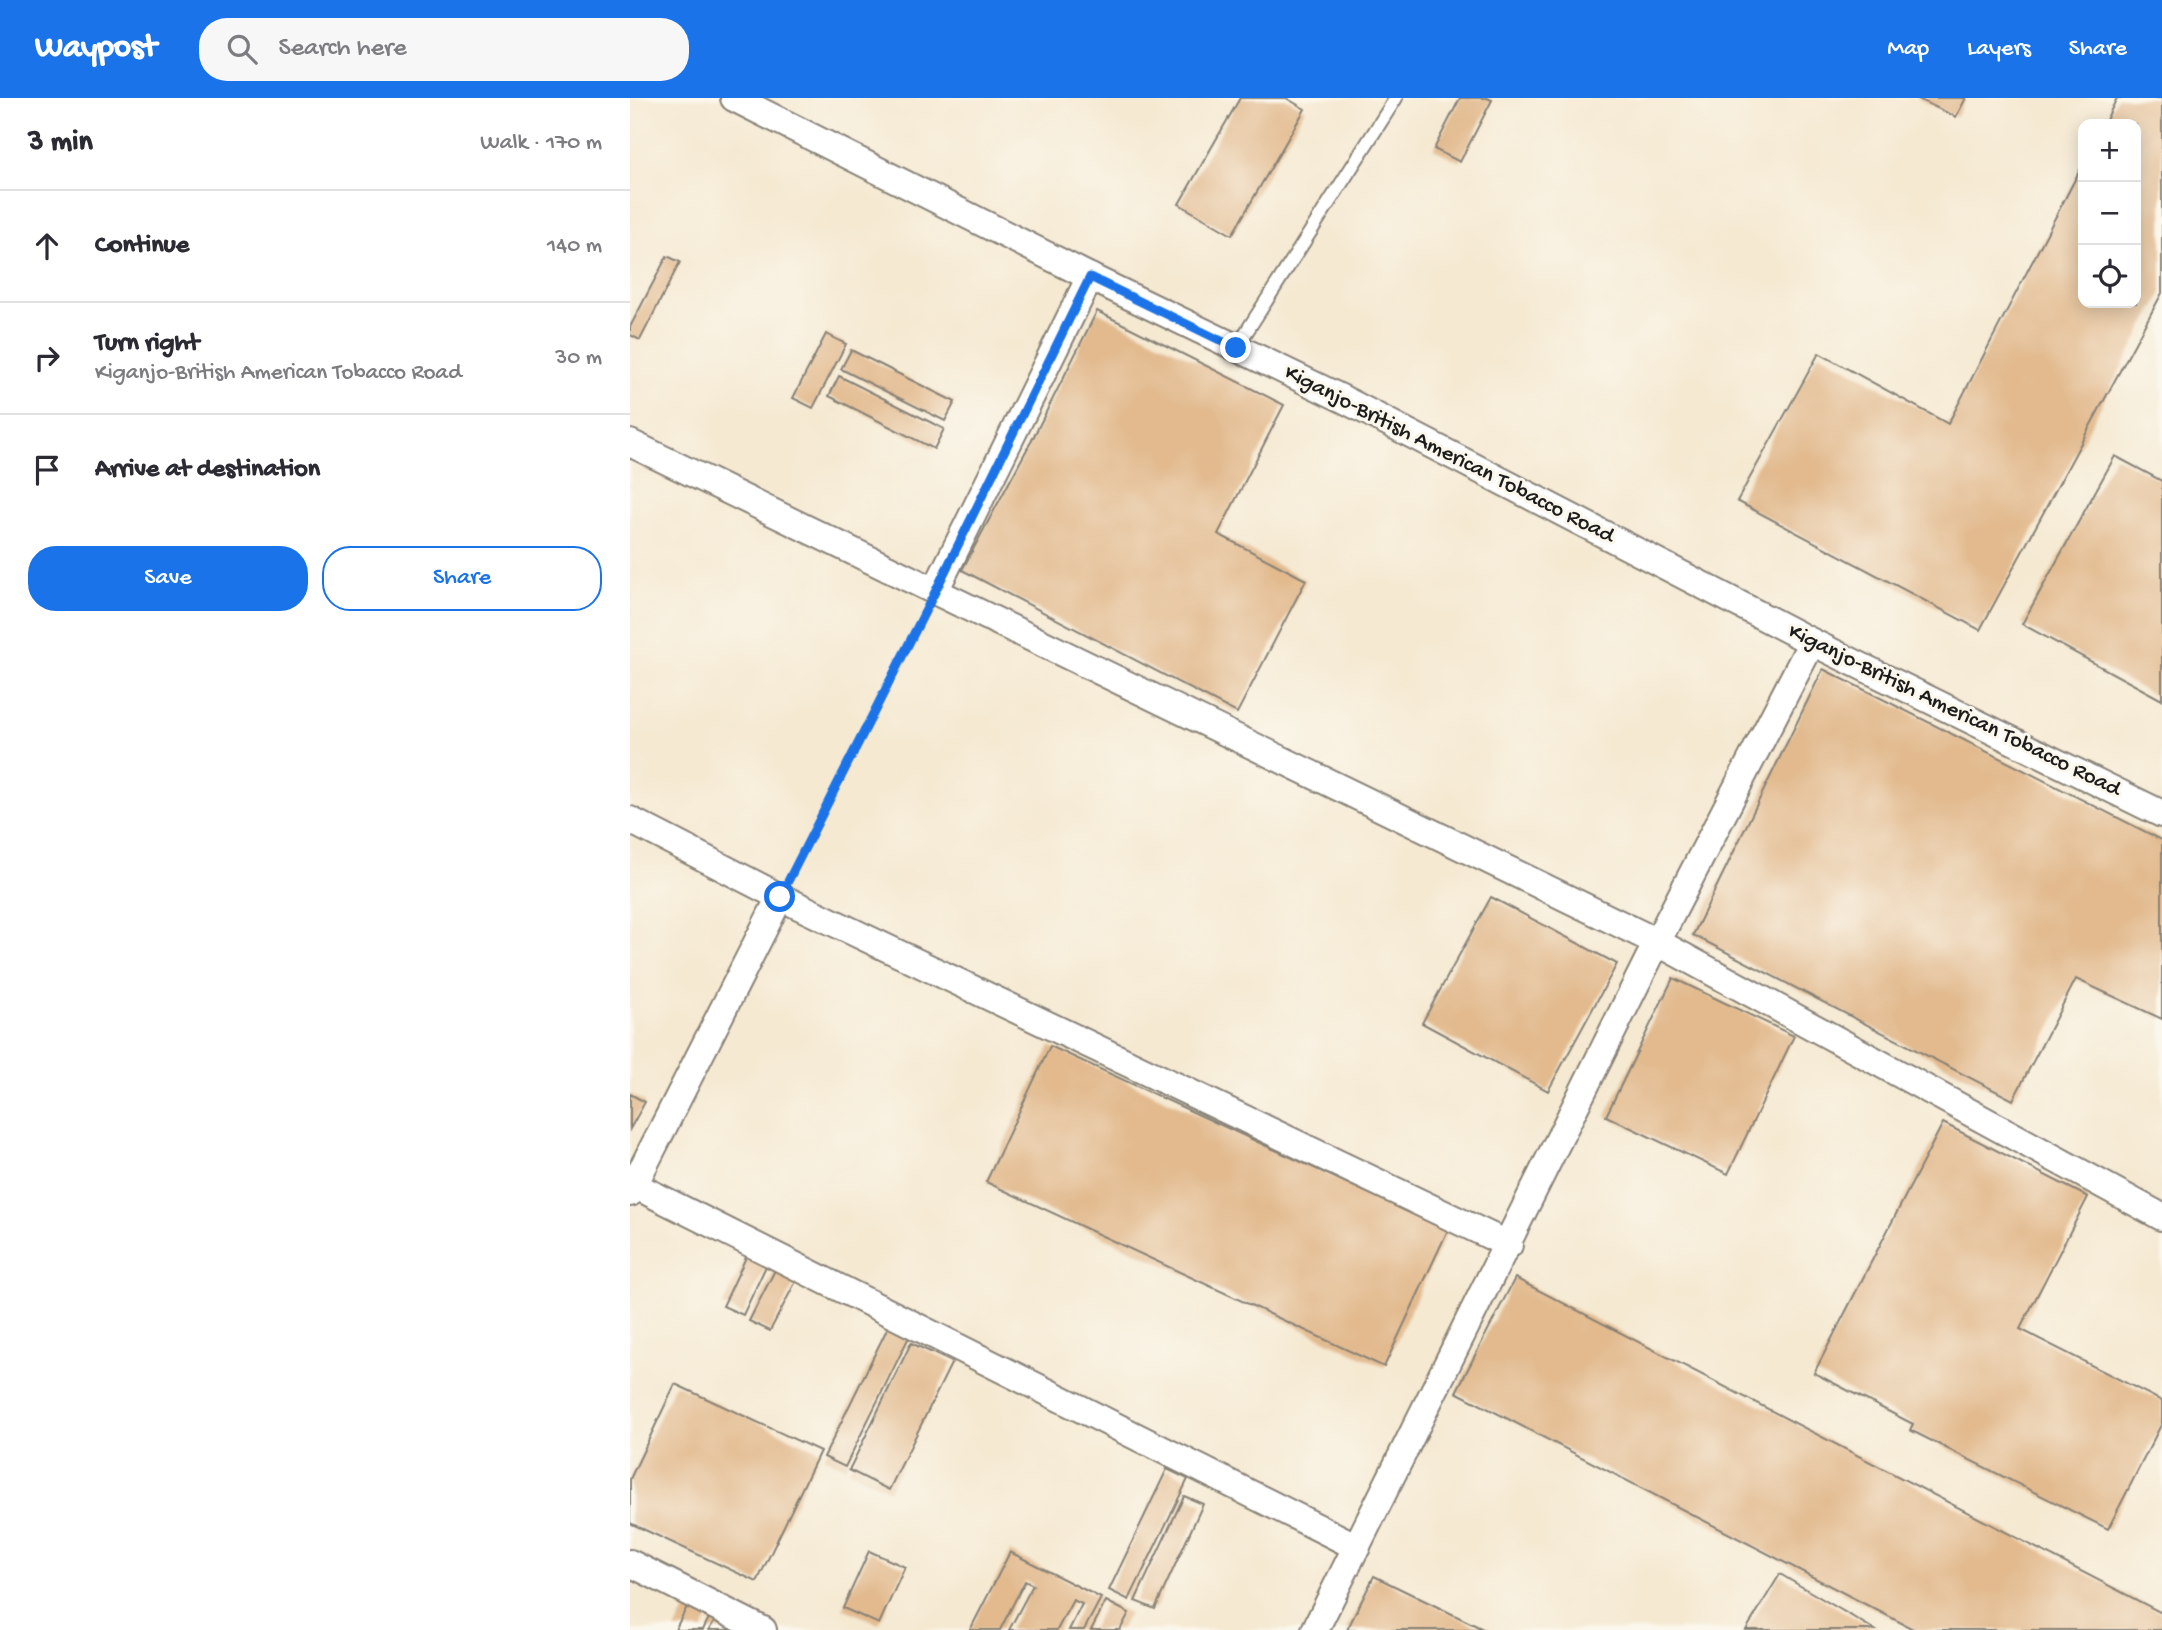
<!DOCTYPE html>
<html lang="en">
<head>
<meta charset="utf-8">
<style>
  body { margin:0; font-family:"Gochi Hand",sans-serif; background:#f7f7f7; color:#2b2b33 }
  .controls { position:absolute; right:21px; top:21px; display:grid; overflow:hidden; border-radius:14px; box-shadow:0 4px 18px #0003 }
  .controls button { width:63px; height:63px; display:grid; place-items:center; padding:0; border:0; border-bottom:2px solid #e1e1e2; background:#fff; color:#2b2b33; font:35px sans-serif }
  .stop { position:absolute; width:21px; height:21px; margin:-16px; border:5px solid #1a73e8; border-radius:50%; background:#fff }
  .stop.end { background:#1a73e8; border-color:#fff; box-shadow:0 2px 7px #0008 }
  .list { margin:0; padding:0; list-style:none }
  h2 { display:flex; justify-content:space-between; align-items:center; height:91px; margin:0; padding:0 28px; font-size:30px }
  h2 small { font-size:23px; font-weight:400; color:#7c7c81 }
  .list li { display:grid; grid-template-columns:46px 1fr auto; gap:21px; align-items:center; box-sizing:border-box; height:112px; padding:0 28px; border-top:2px solid #e1e1e2 }
  .list b { display:block; font-size:26px; white-space:nowrap }
  .list p { margin:0; font-size:23px; white-space:nowrap; color:#7c7c81 }
  .list em { font-size:23px; font-style:normal; color:#7c7c81 }
  .actions { display:flex; gap:14px; padding:21px 28px }
  .actions a { flex:1; padding:16px 0; border:2px solid #1a73e8; border-radius:28px; text-align:center; font-size:24px; color:#1a73e8 }
  .actions .main { background:#1a73e8; color:#fff }
  .icon { flex:none; width:38px; height:38px; fill:none; stroke:currentColor; stroke-width:2; stroke-linecap:round; stroke-linejoin:round }
  .map { position:relative; flex:none; width:1532px; height:1532px; overflow:hidden }
  header { display:flex; align-items:center; gap:42px; box-sizing:border-box; height:98px; padding:0 35px; background:#1a73e8; color:#fff }
  header strong { font-size:33px }
  nav { display:flex; gap:38px; margin-inline-start:auto; font-size:24px }
  .search { width:490px; height:63px; background:#f7f7f7; display:flex; align-items:center; gap:18px; box-sizing:border-box; padding:0 24px; border-radius:28px; color:#7c7c81; font-size:26px }
  main { display:flex }
  aside { flex:1; background:#fff }
  .map>svg:first-child { display:block }
  .building { fill:#e2ba8e }
  .lines { fill:none; stroke-linecap:round; stroke-linejoin:round }
  .service-casing { stroke:#888277; stroke-width:16 }
  .minor-casing { stroke:#888277; stroke-width:30 }
  .path { stroke:#888277; stroke-width:4.5; stroke-dasharray:5 5; stroke-linecap:butt }
  .service { stroke:#fff; stroke-width:12 }
  .minor { stroke:#fff; stroke-width:26 }
  .route { stroke:#1a73e8; stroke-width:9 }
  .labels { text-anchor:middle; dominant-baseline:central; stroke-width:6; stroke-linejoin:round; paint-order:stroke }
  .street-label { font-size:23px; fill:#1c1c1c; stroke:#fbf7ec }
</style>
</head>
<body>
<header>
<strong>Waypost</strong>
<div class="search"><svg class="icon" aria-label="search" viewBox="0 0 24 24"><circle cx="10" cy="10" r="6"/><path d="M15 15l6 6"/></svg>Search here</div>
<nav><a>Map</a><a>Layers</a><a>Share</a></nav>
</header>
<main>
<aside>
<h2>3 min<small>Walk · 170 m</small></h2>
<ul class="list">
<li><svg class="icon" aria-label="ahead" viewBox="0 0 24 24"><path d="M12 20V5M6 11l6-6 6 6"/></svg><div><b>Continue</b></div><em>140 m</em></li>
<li><svg class="icon" aria-label="right" viewBox="0 0 24 24"><path d="M7 20v-9h11M14 6l5 5-5 5"/></svg><div><b>Turn right</b><p>Kiganjo-British American Tobacco Road</p></div><em>30 m</em></li>
<li><svg class="icon" aria-label="arrive" viewBox="0 0 24 24"><path d="M6 21V4h12l-3 4 3 4H6"/></svg><div><b>Arrive at destination</b></div></li>
</ul>
<div class="actions"><a class="main">Save</a><a>Share</a></div>
</aside>
<div class="map">
<svg width="1532" height="1532" viewBox="0 0 1532 1532">
  <rect width="100%" height="100%" fill="#fbf7ec"/>
  <filter id="ink" filterUnits="userSpaceOnUse"><feTurbulence type="fractalNoise" baseFrequency=".0143" numOctaves="2"/><feDisplacementMap in="SourceGraphic" scale="14" xChannelSelector="R" yChannelSelector="G"/><feConvolveMatrix kernelMatrix="1 2 1 2 8 2 1 2 1" color-interpolation-filters="sRGB"/></filter>
  <filter id="wash" filterUnits="userSpaceOnUse"><feTurbulence type="fractalNoise" baseFrequency=".00686" numOctaves="4" result="noise"/><feDisplacementMap in="SourceGraphic" scale="28" xChannelSelector="R" yChannelSelector="G"/><feGaussianBlur stdDeviation="1.57" result="paint"/><feColorMatrix in="noise" values="0 0 0 0 0 0 0 0 0 0 0 0 0 0 0 0 0 1.4 0 .05"/><feComposite in="paint" operator="in"/></filter>
  <g filter="url(#wash)">
    <rect width="100%" height="100%" fill="#f5e9d2"/>
    <g id="blocks">
      <g class="building">
        <polygon points="610,0 656,0 675,11 602,137 549,106"/>
        <polygon points="830,0 857,0 862,2 830,64 804,51"/>
        <polygon points="1286,0 1336,0 1326,19"/>
        <polygon points="1487,0 1532,0 1532,195 1350,532 1107,403 1189,255 1318,326 1453,66 1453,205 1506,205 1506,26 1474,26"/>
        <polygon points="37,158 50,164 10,242 0,237 0,229"/>
        <polygon points="467,213 654,307 588,436 676,482 607,615 332,472 403,340"/>
        <polygon points="196,236 216,246 183,310 163,300"/>
        <polygon points="221,252 325,304 315,323 211,271"/>
        <polygon points="209,278 314,331 304,351 199,298"/>
        <polygon points="1485,358 1532,383 1532,602 1392,526"/>
        <polygon points="1193,571 1532,742 1532,921 1446,881 1383,1002 1063,837"/>
        <polygon points="861,799 987,866 918,993 792,925"/>
        <polygon points="1043,880 1164,938 1098,1076 976,1018"/>
        <polygon points="420,948 818,1132 754,1269 356,1084"/>
        <polygon points="0,996 15,1004 0,1031"/>
        <polygon points="1313,1025 1458,1099 1390,1231 1532,1303 1532,1325 1478,1431 1280,1332 1283,1326 1184,1275"/>
        <polygon points="117,1157 137,1166 113,1217 93,1208"/>
        <polygon points="145,1172 166,1183 140,1233 119,1223"/>
        <polygon points="885,1180 1532,1515 1532,1532 1285,1532 826,1294"/>
        <polygon points="258,1229 279,1239 215,1369 194,1359"/>
        <polygon points="281,1245 322,1264 259,1392 219,1372"/>
        <polygon points="45,1286 190,1353 127,1484 0,1425 0,1381"/>
        <polygon points="537,1371 558,1381 499,1502 479,1492"/>
        <polygon points="554,1398 573,1406 525,1511 505,1503"/>
        <polygon points="239,1453 275,1469 249,1526 213,1510"/>
        <polygon points="380,1454 471,1500 454,1532 439,1532 452,1506 443,1502 427,1532 379,1532 403,1487 395,1483 370,1532 340,1532"/>
        <polygon points="1150,1476 1245,1532 1116,1532"/>
        <polygon points="744,1478 855,1532 717,1532"/>
        <polygon points="61,1501 83,1512 73,1532 45,1532"/>
        <polygon points="476,1503 499,1515 490,1532 461,1532"/>
        <polygon points="89,1515 105,1532 79,1532"/>
      </g>
    </g>
  </g>
  <g filter="url(#ink)">
    <use href="#blocks" fill-opacity="0" stroke="#888277" stroke-width="2"/>
    <g class="lines">
      <defs>
        <polyline id="service" points="606,250 766,0"/>
        <g id="minor">
          <polyline points="104,0 460,179 713,301 1182,544 1532,716"/>
          <polyline points="0,345 1027,844 1532,1119"/>
          <polyline points="305,493 460,179"/>
          <polyline points="0,722 150,799 879,1147"/>
          <polyline points="0,1085 727,1449"/>
          <polyline points="0,1095 150,799"/>
          <polyline points="0,1465 133,1532"/>
          <polyline points="685,1532 1027,844 1182,544"/>
        </g>
      </defs>
      <use href="#service" class="service-casing"/>
      <use href="#minor" class="minor-casing"/>
      <polyline class="path" points="163,774 292,519"/>
      <use href="#service" class="service"/>
      <use href="#minor" class="minor"/>
    </g>
  </g>
  <g class="lines" filter="url(#ink)">
    <polyline class="route" points="150,799 305,494 460,179 606,250"/>
  </g>
  <g class="labels">
    <g class="street-label">
      <text transform="translate(819 357) rotate(27)">Kiganjo-British American Tobacco Road</text>
      <text transform="translate(1324 613) rotate(26)">Kiganjo-British American Tobacco Road</text>
    </g>
  </g>
</svg>
<div class="controls">
<button>+</button>
<button>−</button>
<button><svg class="icon" aria-label="locate" viewBox="0 0 24 24"><circle cx="12" cy="12" r="6"/><path d="M12 2v4M12 18v4M2 12h4M18 12h4"/></svg></button>
</div>
<div class="stop" style="left:150px;top:799px"></div>
<div class="stop end" style="left:606px;top:250px"></div>
</div>
</main>
</body>
</html>
